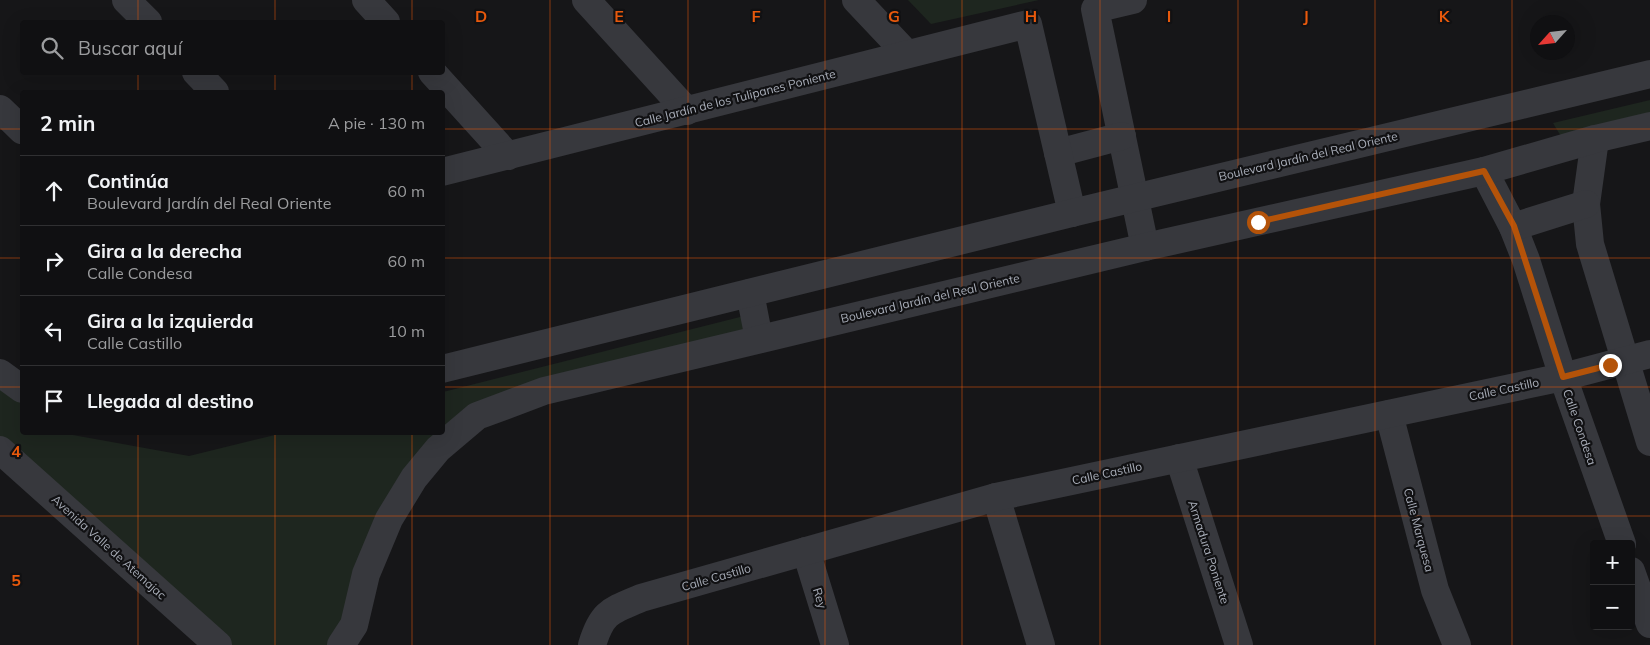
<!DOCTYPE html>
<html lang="es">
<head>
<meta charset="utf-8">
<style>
  body { margin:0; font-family:Mulish,sans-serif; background:#1e1e20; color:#f1f3f6 }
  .controls { position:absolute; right:15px; bottom:15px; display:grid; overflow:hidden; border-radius:5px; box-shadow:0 5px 20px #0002 }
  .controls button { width:45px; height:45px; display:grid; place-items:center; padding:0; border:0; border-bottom:1px solid #303032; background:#101012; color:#f1f3f6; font:25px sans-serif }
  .compass { position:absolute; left:1530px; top:15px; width:45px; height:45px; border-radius:50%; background:#101012; box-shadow:0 5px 20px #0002; rotate:243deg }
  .stop { position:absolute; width:15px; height:15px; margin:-11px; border:4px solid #b45309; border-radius:50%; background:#fff }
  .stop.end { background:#b45309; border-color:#fff; box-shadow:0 1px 5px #0008 }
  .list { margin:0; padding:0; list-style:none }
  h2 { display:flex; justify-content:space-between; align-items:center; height:65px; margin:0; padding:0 20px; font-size:21px }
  h2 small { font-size:16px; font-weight:400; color:#9c9d9f }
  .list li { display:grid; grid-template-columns:32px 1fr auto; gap:15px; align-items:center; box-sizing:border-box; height:70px; padding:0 20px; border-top:1px solid #303032 }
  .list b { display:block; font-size:19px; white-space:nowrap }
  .list p { margin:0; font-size:16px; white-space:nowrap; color:#9c9d9f }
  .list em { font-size:16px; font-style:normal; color:#9c9d9f }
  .icon { flex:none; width:28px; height:28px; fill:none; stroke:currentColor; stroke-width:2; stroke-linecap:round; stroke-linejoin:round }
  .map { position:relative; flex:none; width:1650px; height:645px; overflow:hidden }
  .search { position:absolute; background:#101012; box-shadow:0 5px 20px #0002; left:20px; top:20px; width:425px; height:55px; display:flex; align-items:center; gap:12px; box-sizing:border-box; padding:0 18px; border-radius:5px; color:#9c9d9f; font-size:19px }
  .panel { position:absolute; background:#101012; box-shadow:0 5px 20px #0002; left:20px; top:90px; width:425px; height:345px; border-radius:5px }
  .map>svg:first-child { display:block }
  .green { fill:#1e261f }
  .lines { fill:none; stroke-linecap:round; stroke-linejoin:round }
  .minor { stroke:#37383d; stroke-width:28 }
  .route { stroke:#b45309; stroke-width:6 }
  .grid { fill:none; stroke:#e8590c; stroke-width:1; stroke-opacity:0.55 }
  .labels { text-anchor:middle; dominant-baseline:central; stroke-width:4.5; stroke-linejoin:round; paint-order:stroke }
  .street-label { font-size:12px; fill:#a8adb8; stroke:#111113 }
  .grid-label { font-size:16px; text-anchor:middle; font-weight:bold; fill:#e8590c; stroke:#111113; stroke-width:4.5; stroke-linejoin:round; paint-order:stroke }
</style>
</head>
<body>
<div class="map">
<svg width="1650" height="645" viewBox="0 0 1650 645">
  <rect width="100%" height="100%" fill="#161618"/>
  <g class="green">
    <polygon points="908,0 1039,0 931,24"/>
    <polygon points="1650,100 1650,120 1565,143 1553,123"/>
    <polygon points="744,316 750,338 541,388 435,447 338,645 223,645 0,438 0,383 22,401 22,432 62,433 189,456 283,433 442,432 443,392"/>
  </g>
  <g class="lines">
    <g class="minor">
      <polyline points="126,0 148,22"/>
      <polyline points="366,0 386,22"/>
      <polyline points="586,0 687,111"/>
      <polyline points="856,0 907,54"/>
      <polyline points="1133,0 1095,9 1145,247"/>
      <polyline points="196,72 215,92"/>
      <polyline points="432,72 508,156"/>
      <polyline points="0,109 22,130"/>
      <polyline points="1595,139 1586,204 1590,244 1650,442"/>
      <polyline points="1058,153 1122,136"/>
      <polyline points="1484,171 1513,227 1526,260 1563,377 1622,544"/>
      <polyline points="442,172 1028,24 1072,213"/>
      <polyline points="1513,227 1586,204"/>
      <polyline points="750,293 759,339"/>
      <polyline points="442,369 1072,213 1650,74"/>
      <polyline points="0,373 22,389"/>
      <polyline points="1389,414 1435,590 1457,645"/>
      <polyline points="0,450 218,645"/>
      <polyline points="1179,458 1239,645"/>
      <polyline points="996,497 1041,645"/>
      <polyline points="806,551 835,645"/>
      <polyline points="1631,571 1650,624"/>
      <polyline points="341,645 354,625 366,574 389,519 414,478 438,449 477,416 544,391 1145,247 1484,171 1595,139 1650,126"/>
      <path d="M592,645C602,612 610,611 641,598L996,497L1563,377L1650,354"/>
    </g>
  </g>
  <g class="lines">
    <polyline class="route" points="1258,222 1484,171 1514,226 1563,377 1610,365"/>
  </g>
  <path class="grid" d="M138,0V22M275,0V22M412,0V22M550,0V645M688,0V645M825,0V645M962,0V645M1100,0V645M1238,0V645M1375,0V645M1512,0V645M138,72V92M275,72V92M412,72V92M0,129H22M442,129H1650M0,258H22M442,258H1650M0,387H22M442,387H1650M138,432V645M275,432V645M412,432V645M0,516H1650"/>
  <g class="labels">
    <g class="street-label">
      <text transform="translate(735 98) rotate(-14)">Calle Jardín de los Tulipanes Poniente</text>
      <text transform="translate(1308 156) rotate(-13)">Boulevard Jardín del Real Oriente</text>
      <text transform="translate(930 298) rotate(-13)">Boulevard Jardín del Real Oriente</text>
      <text transform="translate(1504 389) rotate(-12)">Calle Castillo</text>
      <text transform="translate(1580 427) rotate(71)">Calle Condesa</text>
      <text transform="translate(1107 473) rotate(-12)">Calle Castillo</text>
      <text transform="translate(1419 530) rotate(75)">Calle Marquesa</text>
      <text transform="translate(109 547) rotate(42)">Avenida Valle de Atemajac</text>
      <text transform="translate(1209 552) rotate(72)">Armadura Poniente</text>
      <text transform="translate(716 577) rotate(-16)">Calle Castillo</text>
      <text transform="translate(820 598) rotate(73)">Rey</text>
    </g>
  </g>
  <g class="grid-label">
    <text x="481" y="22">D</text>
    <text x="619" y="22">E</text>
    <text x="756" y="22">F</text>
    <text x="894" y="22">G</text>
    <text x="1031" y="22">H</text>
    <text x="1169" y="22">I</text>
    <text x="1306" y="22">J</text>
    <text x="1444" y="22">K</text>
    <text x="16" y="457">4</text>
    <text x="16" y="586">5</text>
  </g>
</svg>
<div class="controls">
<button>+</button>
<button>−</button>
</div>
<svg class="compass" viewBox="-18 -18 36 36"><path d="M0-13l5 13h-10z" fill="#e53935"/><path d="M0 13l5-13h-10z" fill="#9c9d9f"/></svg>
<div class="stop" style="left:1258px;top:222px"></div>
<div class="stop end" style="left:1610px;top:365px"></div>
<div class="search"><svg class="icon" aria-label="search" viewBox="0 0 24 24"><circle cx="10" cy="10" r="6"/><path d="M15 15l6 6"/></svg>Buscar aquí</div>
<section class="panel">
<h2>2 min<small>A pie · 130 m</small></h2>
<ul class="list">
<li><svg class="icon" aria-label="ahead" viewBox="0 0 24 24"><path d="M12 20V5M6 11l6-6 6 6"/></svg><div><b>Continúa</b><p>Boulevard Jardín del Real Oriente</p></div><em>60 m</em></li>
<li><svg class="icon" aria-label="right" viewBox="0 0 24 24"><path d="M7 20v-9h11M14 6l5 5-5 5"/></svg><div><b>Gira a la derecha</b><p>Calle Condesa</p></div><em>60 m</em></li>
<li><svg class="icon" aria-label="left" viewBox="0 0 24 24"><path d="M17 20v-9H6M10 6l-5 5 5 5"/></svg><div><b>Gira a la izquierda</b><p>Calle Castillo</p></div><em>10 m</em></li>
<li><svg class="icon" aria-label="arrive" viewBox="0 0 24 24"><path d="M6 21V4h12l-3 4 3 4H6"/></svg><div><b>Llegada al destino</b></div></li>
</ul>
</section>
</div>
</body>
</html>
